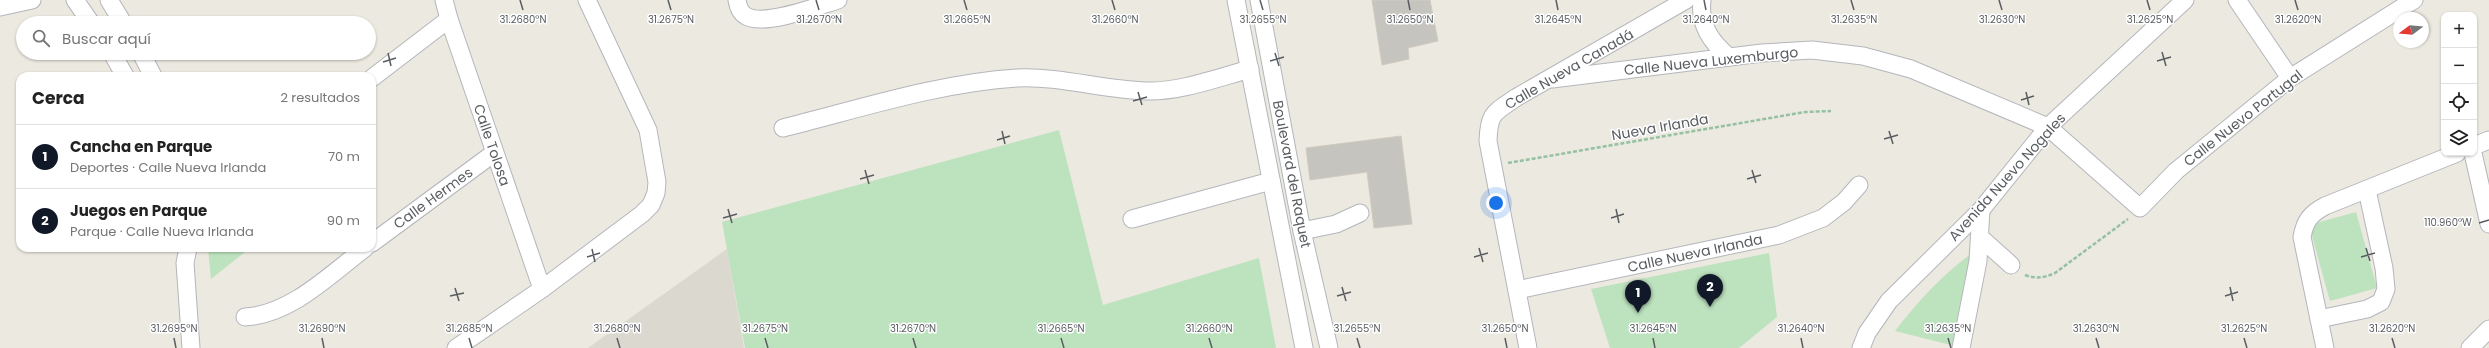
<!DOCTYPE html>
<html lang="es">
<head>
<meta charset="utf-8">
<style>
  body { margin:0; font-family:Poppins,sans-serif; background:#f6f6f6; color:#222 }
  .controls { position:absolute; right:12px; top:12px; display:grid; overflow:hidden; border-radius:8px; box-shadow:0 1px 3px #0004 }
  .controls button { width:36px; height:36px; display:grid; place-items:center; padding:0; border:0; border-bottom:1px solid #e0e0e0; background:#fff; color:#222; font:20px sans-serif }
  .compass { position:absolute; left:2393px; top:12px; width:36px; height:36px; border-radius:50%; background:#fff; box-shadow:0 1px 3px #0004; rotate:254deg }
  .you { position:absolute; left:1496px; top:203px; width:14px; height:14px; margin:-10px; border:3px solid #fff; border-radius:50%; background:#1a73e8; box-shadow:0 0 0 6px #1a73e833 }
  .badge { display:grid; place-items:center; width:26px; height:26px; border-radius:50%; background:#111827; color:#fff; font-size:13px; font-weight:700 }
  .pin { position:absolute; translate:-50% -33px; filter:drop-shadow(0 1px 2px #0008) }
  .pin::after { content:''; position:absolute; top:21px; width:14px; height:12px; background:inherit; clip-path:polygon(0 0,100% 0,50% 100%) }
  .list { margin:0; padding:0; list-style:none }
  h2 { display:flex; justify-content:space-between; align-items:center; height:52px; margin:0; padding:0 16px; font-size:17px }
  h2 small { font-size:13px; font-weight:400; color:#767676 }
  .list li { display:grid; grid-template-columns:26px 1fr auto; gap:12px; align-items:center; box-sizing:border-box; height:64px; padding:0 16px; border-top:1px solid #e0e0e0 }
  .list b { display:block; font-size:15px; white-space:nowrap }
  .list p { margin:0; font-size:13px; white-space:nowrap; color:#767676 }
  .list em { font-size:13px; font-style:normal; color:#767676 }
  .icon { flex:none; width:22px; height:22px; fill:none; stroke:currentColor; stroke-width:2; stroke-linecap:round; stroke-linejoin:round }
  .map { position:relative; flex:none; width:2489px; height:348px; overflow:hidden }
  .search { position:absolute; background:#fff; box-shadow:0 1px 3px #0004; left:16px; top:16px; width:360px; height:44px; display:flex; align-items:center; gap:10px; box-sizing:border-box; padding:0 14px; border-radius:22px; color:#767676; font-size:15px }
  .panel { position:absolute; background:#fff; box-shadow:0 1px 3px #0004; left:16px; top:72px; width:360px; height:180px; border-radius:12px }
  .map>svg:first-child { display:block }
  .education { fill:#dbd8cf }
  .green { fill:#bde2be }
  .building { fill:#c6c4be; stroke:#d0cbbf }
  .lines { fill:none; stroke-linecap:round; stroke-linejoin:round }
  .minor-casing { stroke:#b3b6bb; stroke-width:19 }
  .path { stroke:#95c1a2; stroke-width:2.5; stroke-dasharray:4 2; stroke-linecap:butt }
  .minor { stroke:#fff; stroke-width:17 }
  .ticks { fill:none; stroke:#595d61; stroke-width:1.5 }
  .labels { text-anchor:middle; dominant-baseline:central; stroke-width:3; stroke-linejoin:round; paint-order:stroke }
  .street-label { font-size:14px; fill:#595d61; stroke:#fff }
  .ticks-label { font-size:10px; text-anchor:middle; fill:#595d61; stroke:#fff; stroke-width:3; stroke-linejoin:round; paint-order:stroke }
</style>
</head>
<body>
<div class="map">
<svg width="2489" height="348" viewBox="0 0 2489 348">
  <rect width="100%" height="100%" fill="#ece9e0"/>
  <polygon class="education" points="727,249 744,348 588,348"/>
  <g class="green">
    <polygon points="1059,130 1103,305 1259,258 1276,348 745,348 722,222"/>
    <polygon points="2356,212 2377,288 2330,301 2309,225"/>
    <polygon points="208,248 250,248 211,279"/>
    <path d="M1975,251L1955,346L1895,331C1918,301 1944,273 1975,251Z"/>
    <polygon points="1769,253 1777,317 1739,348 1610,348 1591,289"/>
  </g>
  <g class="building">
    <polygon points="1372,0 1430,0 1438,41 1408,48 1409,59 1382,65"/>
    <polygon points="1401,136 1412,224 1374,228 1367,172 1310,180 1306,148"/>
  </g>
  <g class="lines">
    <defs>
      <g id="minor">
        <polyline points="75,0 91,23"/>
        <polyline points="109,0 123,23"/>
        <polyline points="444,0 449,19 542,289"/>
        <path d="M737,0C738,6 740,13 746,16C764,27 818,6 838,0"/>
        <polyline points="1236,0 1304,348"/>
        <polyline points="1259,0 1302,231 1329,348"/>
        <path d="M1702,0C1699,25 1711,42 1729,57"/>
        <polyline points="2237,0 2290,78"/>
        <polyline points="0,7 32,0"/>
        <polyline points="112,53 125,76"/>
        <polyline points="141,53 153,76"/>
        <polyline points="372,78 449,19"/>
        <polyline points="1552,79 1762,53 1812,50 1863,56 1911,69 2048,127 2140,208 2176,171 2290,78 2414,0"/>
        <path d="M783,128C859,109 938,83 1017,78C1061,76 1103,90 1146,91C1180,92 1217,78 1250,69"/>
        <polyline points="2474,146 2489,140"/>
        <polyline points="2473,153 2489,224"/>
        <polyline points="1132,219 1271,181"/>
        <polyline points="1302,231 1336,224 1360,213"/>
        <polyline points="1981,238 2011,265"/>
        <polyline points="372,243 494,153"/>
        <polyline points="188,248 185,263 191,348"/>
        <polyline points="1517,290 1779,235 1823,218 1844,202 1859,185"/>
        <path d="M245,317C290,315 331,274 365,248"/>
        <polyline points="2319,319 2367,309 2381,302 2386,289 2384,268 2367,190"/>
        <polyline points="456,348 542,289 642,214 651,205 656,193 657,182 648,130 587,0"/>
        <path d="M1528,348L1488,141C1489,112 1494,113 1517,97L1686,0"/>
        <polyline points="1861,348 1867,333 1889,301 1981,210 2048,127 2185,0"/>
        <polyline points="1961,348 1978,261 1981,210"/>
        <path d="M2325,348L2302,237C2305,221 2310,214 2325,206L2457,153"/>
        <polyline points="2470,348 2489,329"/>
      </g>
    </defs>
    <use href="#minor" class="minor-casing"/>
    <g class="path">
      <polyline points="1508,163 1805,112 1831,111"/>
      <path d="M2025,275C2036,279 2044,278 2055,273L2128,219"/>
    </g>
    <use href="#minor" class="minor"/>
  </g>
  <path class="ticks" d="M520,0L523,10M668,0L671,10M816,0L819,10M964,0L967,10M1112,0L1115,10M1260,0L1263,10M1408,0L1410,10M1556,0L1558,10M1704,0L1706,10M1851,0L1854,10M1999,0L2002,10M2147,0L2150,10M2295,0L2298,10M2162,52L2166,66M388,53L391,66M1275,53L1279,66M1270,61L1284,57M2157,61L2171,57M383,62L396,58M1138,92L1142,105M2026,92L2029,105M2021,100L2034,96M1133,101L1147,97M1002,131L1005,144M1889,131L1893,144M1884,139L1898,135M997,140L1010,136M865,170L869,184M1752,170L1756,183M860,179L874,175M1747,179L1761,175M728,209L732,223M1616,209L1619,223M723,218L737,214M1611,218L1624,214M2479,223L2489,220M1479,248L1483,262M2366,248L2370,261M592,249L595,262M587,257L600,253M1474,257L1488,253M2361,257L2375,253M1342,287L1346,301M2230,287L2233,301M455,288L459,301M450,296L464,293M1337,296L1351,292M2225,296L2238,292M174,338L176,348M322,338L324,348M469,338L472,348M617,338L620,348M765,338L768,348M913,338L916,348M1061,338L1064,348M1209,338L1212,348M1357,338L1360,348M1505,338L1507,348M1653,338L1655,348M1801,338L1803,348M1948,338L1951,348M2096,338L2099,348M2244,338L2247,348M2392,338L2395,348"/>
  <g class="labels">
    <g class="street-label">
      <text transform="translate(1711 61) rotate(-6)">Calle Nueva Luxemburgo</text>
      <text transform="translate(1569 69) rotate(-30)">Calle Nueva Canadá</text>
      <text transform="translate(2243 118) rotate(-38)">Calle Nuevo Portugal</text>
      <text transform="translate(1660 127) rotate(-10)">Nueva Irlanda</text>
      <text transform="translate(492 145) rotate(71)">Calle Tolosa</text>
      <text transform="translate(1292 174) rotate(79)">Boulevard del Raquet</text>
      <text transform="translate(2007 177) rotate(-48)">Avenida Nuevo Nogales</text>
      <text transform="translate(433 198) rotate(-36)">Calle Hermes</text>
      <text transform="translate(1695 253) rotate(-12)">Calle Nueva Irlanda</text>
    </g>
  </g>
  <g class="ticks-label">
    <text x="523" y="23">31.2680°N</text>
    <text x="671" y="23">31.2675°N</text>
    <text x="819" y="23">31.2670°N</text>
    <text x="967" y="23">31.2665°N</text>
    <text x="1115" y="23">31.2660°N</text>
    <text x="1263" y="23">31.2655°N</text>
    <text x="1410" y="23">31.2650°N</text>
    <text x="1558" y="23">31.2645°N</text>
    <text x="1706" y="23">31.2640°N</text>
    <text x="1854" y="23">31.2635°N</text>
    <text x="2002" y="23">31.2630°N</text>
    <text x="2150" y="23">31.2625°N</text>
    <text x="2298" y="23">31.2620°N</text>
    <text x="2448" y="226">110.960°W</text>
    <text x="174" y="332">31.2695°N</text>
    <text x="322" y="332">31.2690°N</text>
    <text x="469" y="332">31.2685°N</text>
    <text x="617" y="332">31.2680°N</text>
    <text x="765" y="332">31.2675°N</text>
    <text x="913" y="332">31.2670°N</text>
    <text x="1061" y="332">31.2665°N</text>
    <text x="1209" y="332">31.2660°N</text>
    <text x="1357" y="332">31.2655°N</text>
    <text x="1505" y="332">31.2650°N</text>
    <text x="1653" y="332">31.2645°N</text>
    <text x="1801" y="332">31.2640°N</text>
    <text x="1948" y="332">31.2635°N</text>
    <text x="2096" y="332">31.2630°N</text>
    <text x="2244" y="332">31.2625°N</text>
    <text x="2392" y="332">31.2620°N</text>
  </g>
</svg>
<div class="controls">
<button>+</button>
<button>−</button>
<button><svg class="icon" aria-label="locate" viewBox="0 0 24 24"><circle cx="12" cy="12" r="6"/><path d="M12 2v4M12 18v4M2 12h4M18 12h4"/></svg></button>
<button><svg class="icon" aria-label="layers" viewBox="0 0 24 24"><path d="M12 4l9 5-9 5-9-5zM3 14l9 5 9-5"/></svg></button>
</div>
<svg class="compass" viewBox="-18 -18 36 36"><path d="M0-13l5 13h-10z" fill="#e53935"/><path d="M0 13l5-13h-10z" fill="#767676"/></svg>
<div class="you"></div>
<div class="pin badge" style="left:1638px;top:313px">1</div>
<div class="pin badge" style="left:1710px;top:307px">2</div>
<div class="search"><svg class="icon" aria-label="search" viewBox="0 0 24 24"><circle cx="10" cy="10" r="6"/><path d="M15 15l6 6"/></svg>Buscar aquí</div>
<section class="panel">
<h2>Cerca<small>2 resultados</small></h2>
<ul class="list">
<li><span class="badge">1</span><div><b>Cancha en Parque</b><p>Deportes · Calle Nueva Irlanda</p></div><em>70 m</em></li>
<li><span class="badge">2</span><div><b>Juegos en Parque</b><p>Parque · Calle Nueva Irlanda</p></div><em>90 m</em></li>
</ul>
</section>
</div>
</body>
</html>
